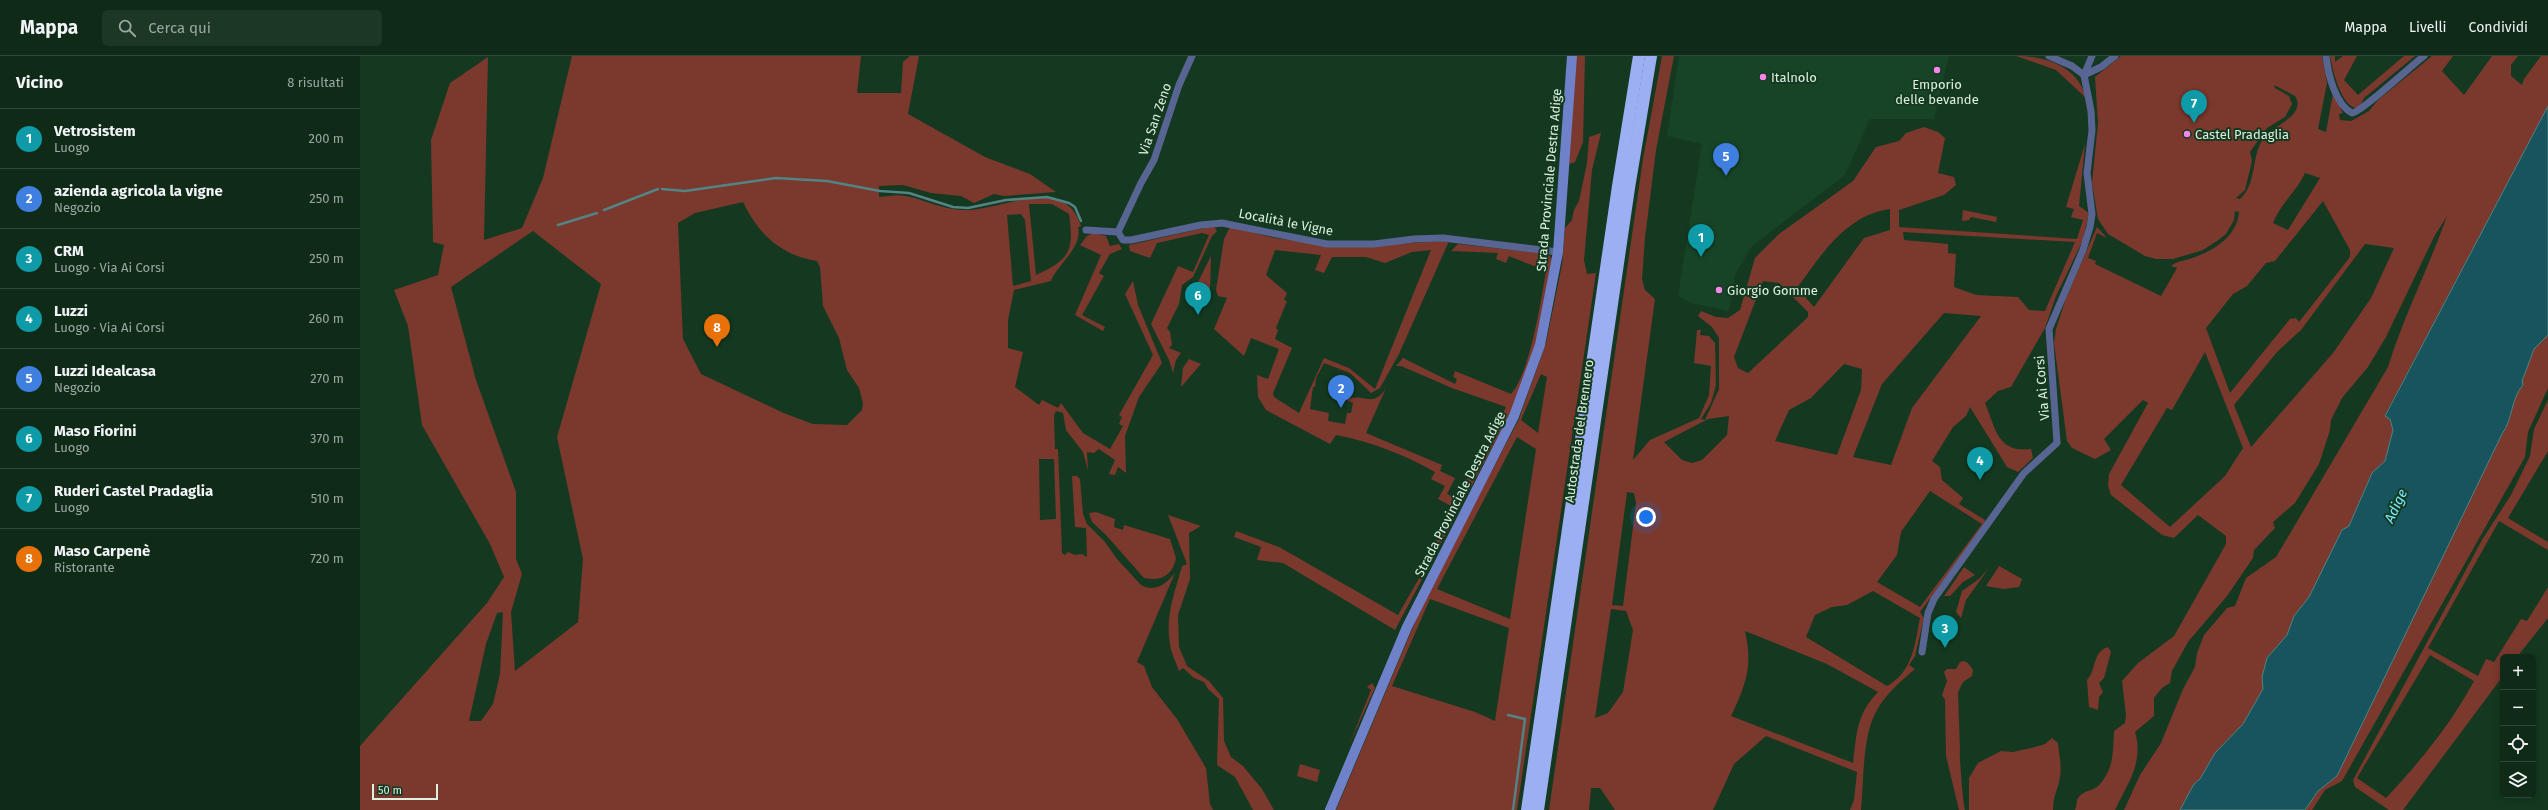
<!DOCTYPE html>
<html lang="it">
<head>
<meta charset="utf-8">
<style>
  body { margin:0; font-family:"Fira Sans",sans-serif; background:#1d3725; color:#f1f3f6 }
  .controls { position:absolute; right:12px; bottom:12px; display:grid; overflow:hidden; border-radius:6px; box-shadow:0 2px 10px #0003 }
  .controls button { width:36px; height:36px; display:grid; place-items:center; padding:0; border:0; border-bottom:1px solid #2f4737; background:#0f2b18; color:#f1f3f6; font:20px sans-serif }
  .scale { position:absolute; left:12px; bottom:10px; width:66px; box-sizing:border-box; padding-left:4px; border:2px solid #dcf1e1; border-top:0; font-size:11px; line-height:14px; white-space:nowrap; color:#dcf1e1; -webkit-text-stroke:3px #143920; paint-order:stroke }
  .you { position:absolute; left:1286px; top:461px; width:14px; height:14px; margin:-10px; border:3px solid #fff; border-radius:50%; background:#1a73e8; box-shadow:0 0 0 6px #1a73e833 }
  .badge { display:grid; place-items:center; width:26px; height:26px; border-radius:50%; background:#b45309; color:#fff; font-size:13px; font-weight:700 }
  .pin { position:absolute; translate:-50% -33px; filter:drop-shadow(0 1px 2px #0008) }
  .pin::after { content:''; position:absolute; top:21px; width:14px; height:12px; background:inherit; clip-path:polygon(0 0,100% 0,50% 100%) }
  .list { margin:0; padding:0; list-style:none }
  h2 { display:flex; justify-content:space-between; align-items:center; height:52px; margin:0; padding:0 16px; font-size:17px }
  h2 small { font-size:13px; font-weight:400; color:#9ba7a2 }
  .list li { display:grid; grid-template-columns:26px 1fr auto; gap:12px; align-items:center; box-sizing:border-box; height:60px; padding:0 16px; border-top:1px solid #2f4737 }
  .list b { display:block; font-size:15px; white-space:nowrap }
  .list p { margin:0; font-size:13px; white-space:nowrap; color:#9ba7a2 }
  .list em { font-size:13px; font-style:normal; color:#9ba7a2 }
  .icon { flex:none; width:22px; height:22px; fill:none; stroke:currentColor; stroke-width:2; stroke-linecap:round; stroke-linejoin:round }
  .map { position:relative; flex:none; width:2188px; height:754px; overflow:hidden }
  header { display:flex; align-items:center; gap:24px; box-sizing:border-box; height:56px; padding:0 20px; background:#0f2b18; border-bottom:1px solid #2f4737 }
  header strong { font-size:19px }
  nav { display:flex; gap:22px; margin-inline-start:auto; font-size:14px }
  .search { width:280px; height:36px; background:#1d3725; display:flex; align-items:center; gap:10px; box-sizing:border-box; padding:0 14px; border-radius:6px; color:#9ba7a2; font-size:15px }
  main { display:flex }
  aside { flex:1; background:#0f2b18 }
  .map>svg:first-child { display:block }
  .built { fill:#174426 }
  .green { fill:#7b382d; fill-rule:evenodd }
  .water { fill:#17545e; stroke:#528385 }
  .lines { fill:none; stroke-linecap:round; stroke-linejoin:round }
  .stream { stroke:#528385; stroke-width:2.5 }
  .street { stroke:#586592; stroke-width:7 }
  .secondary { stroke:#6e81c9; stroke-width:10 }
  .highway { stroke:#9caff2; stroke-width:12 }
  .poi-dot { fill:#f788eb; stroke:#143920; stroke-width:1.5 }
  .labels { text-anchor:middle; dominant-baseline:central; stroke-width:4; stroke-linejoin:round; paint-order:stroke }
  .poi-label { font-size:13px; fill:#dcf1e1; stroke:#143920; text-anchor:start }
  .street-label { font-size:13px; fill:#dcf1e1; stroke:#143920 }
  .water-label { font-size:14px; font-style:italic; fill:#79e9ff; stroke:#143920 }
</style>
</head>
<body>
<header>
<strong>Mappa</strong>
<div class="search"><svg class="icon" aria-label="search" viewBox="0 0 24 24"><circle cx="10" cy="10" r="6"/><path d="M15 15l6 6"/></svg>Cerca qui</div>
<nav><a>Mappa</a><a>Livelli</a><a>Condividi</a></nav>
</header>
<main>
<aside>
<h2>Vicino<small>8 risultati</small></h2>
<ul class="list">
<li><span class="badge" style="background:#0f9aa8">1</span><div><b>Vetrosistem</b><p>Luogo</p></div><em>200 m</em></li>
<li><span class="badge" style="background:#3f7fe0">2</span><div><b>azienda agricola la vigne</b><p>Negozio</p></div><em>250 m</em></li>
<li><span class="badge" style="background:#0f9aa8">3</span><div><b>CRM</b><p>Luogo · Via Ai Corsi</p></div><em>250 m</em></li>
<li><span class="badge" style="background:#0f9aa8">4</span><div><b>Luzzi</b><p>Luogo · Via Ai Corsi</p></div><em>260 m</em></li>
<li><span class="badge" style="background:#3f7fe0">5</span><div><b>Luzzi Idealcasa</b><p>Negozio</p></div><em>270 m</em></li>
<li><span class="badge" style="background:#0f9aa8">6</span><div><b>Maso Fiorini</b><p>Luogo</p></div><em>370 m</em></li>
<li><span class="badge" style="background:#0f9aa8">7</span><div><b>Ruderi Castel Pradaglia</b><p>Luogo</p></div><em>510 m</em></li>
<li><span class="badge" style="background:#e8710a">8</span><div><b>Maso Carpenè</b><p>Ristorante</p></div><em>720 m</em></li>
</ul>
</aside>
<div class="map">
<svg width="2188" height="754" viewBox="0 0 2188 754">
  <rect width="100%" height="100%" fill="#143920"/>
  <polygon class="built" points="1319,0 1589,0 1574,63 1510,63 1485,119 1392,190 1375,219 1369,255 1331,247 1318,240 1342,88 1307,80"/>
  <g class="green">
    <path d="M212,0H501L497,37H541L543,6L550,0H559L548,58L625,101L670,118L696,136L644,140L634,138L614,147L601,140L571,137L543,129L519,130V141C527,140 537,138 546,140C565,144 582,153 602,154C640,156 704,116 721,170L718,171C723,191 697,209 691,225L654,234L648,264V292L663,296L655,331L679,349L682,344L698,352L701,347L723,377L750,393L763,370L759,368L762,361L759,359L793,299L765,238L773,225L778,249L802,307L779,341L765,380L766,417L758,411L755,419L749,418L755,404L739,393L734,397L727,396L728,415L723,396L706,374L703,357L696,355L694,359L695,393H698L702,497L705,499L708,496L715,499L722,498L727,501L726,472L715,471L712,420H717L720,423L723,458L727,468L745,486L757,503L781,529C795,537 807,527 815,517L777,606L784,610L792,631L817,663L846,712L850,748L853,754H0V690L127,547L144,521L130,488L62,369L48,270L34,234L78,219L84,189L73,186L71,84L90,27L128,1L124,184L162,172L183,122ZM383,146C398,178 422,200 457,205L460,211L463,250L479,282L487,314L499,332L503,347L502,354L487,369L453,368L426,358L341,318L323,283L318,167L335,157ZM669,148H692L709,158C714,194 711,203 676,219ZM661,158L665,164L671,225L653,230L647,159ZM173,175L241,228L197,381L223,503L218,566L155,615L151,556L162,518L156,503V436L116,324L91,231ZM679,403H694L696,463L680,464ZM143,556L140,618L133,648L121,665H109L126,588L137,557Z"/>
    <polygon points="1216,0 1225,0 1223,86 1215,106 1209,108"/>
    <path d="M1302,0H1314L1296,94L1285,182L1282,223L1285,234L1295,243L1273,404L1290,384L1339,362L1349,339L1351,310L1334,307L1337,274H1341L1340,279L1349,280L1355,287L1356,329L1351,347L1341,363L1345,364L1359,333V282L1352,271L1338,260L1341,255L1356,261L1368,262L1380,254L1395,202L1419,178L1493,125L1516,91L1539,85L1546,77L1564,71L1578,76L1585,82L1578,117L1594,121L1596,129L1584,139L1539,154V171L1717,183L1723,164L1711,161L1714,153L1706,151L1725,88L1719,150L1729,157L1723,184L1696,240L1685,272L1651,331L1638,335L1625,347C1636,373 1637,397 1671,393L1673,402L1658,416L1647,411L1610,351L1606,360L1593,371L1572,405L1580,411L1582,424L1603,442L1599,448L1625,464L1624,469L1560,556L1564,562L1555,600L1549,609L1555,613C1542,624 1525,639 1517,654C1502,679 1504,725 1501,754H1490L1494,744L1497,716L1406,680L1374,708L1353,754H1255L1240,732H1231L1229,754H1189L1283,103ZM1530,153V174L1504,182L1454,251L1437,232C1462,198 1486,159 1530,153ZM1543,176L1714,186H1715L1685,255L1669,254L1658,241L1616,239L1594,231L1596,198L1588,197V188L1544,184ZM1403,225L1419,227L1448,256V261L1388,317L1378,312L1374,301ZM1584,257L1621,260L1552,352L1531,409L1493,401L1522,328ZM1484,308L1502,313L1501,334L1477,399L1415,385L1429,354L1451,342ZM1369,360L1367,379L1342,404L1332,407L1322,404L1304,386L1348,363ZM1570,435L1622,468L1560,551L1517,526L1537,499L1541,476ZM1267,436L1274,437L1276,447L1263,550L1252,549ZM1513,535L1560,562C1555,587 1553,616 1527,630L1446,581L1455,559L1472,551L1487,549ZM1251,553L1266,555L1273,574L1263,636L1248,657L1235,662ZM1385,575L1467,608L1518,636C1496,659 1497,677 1493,707L1371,660C1386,629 1393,610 1385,575Z"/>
    <path d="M1656,0C1685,0 1718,10 1726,42L1696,14Z"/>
    <path d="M1761,0H1962L1967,27L1958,73L1966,76L1973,38L1983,57L1979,58L1980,64L1991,65L2009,55L2018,44L2072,0H2093L2082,15L2104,39L2132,0H2158L2151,9V20L2162,29L2164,23L2181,0H2188V50L2025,359L2030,363L2033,374L2025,405L2012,417L1989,470L1949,541L1934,560L1927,579L1907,602L1902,621L1903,633L1883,668L1855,697L1840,723L1834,728L1820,754H1764L1780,719L1801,687L1823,633L1835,611L1837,597L1844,579L1867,552L1875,550L1886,522L1916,501L1922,491L2028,311C2044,259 2069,211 2087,160L2074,181L2026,281L2008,311L1982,342L1971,364L1970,374L1959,408L1935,447L1913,466L1915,472L1894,494L1893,502L1867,540L1828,586L1812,615L1810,627L1802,632L1794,642V660L1775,676C1784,706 1768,727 1755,754H1715C1717,750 1716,745 1718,742C1723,734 1734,735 1739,729C1754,713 1753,695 1754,675L1765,667L1766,659L1762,625L1778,607L1814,580L1866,488V480L1838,459L1814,482L1802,479L1751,439L1748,430L1749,418L1788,347L1783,344L1744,383L1751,394L1735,403L1712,392L1707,385L1694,287L1696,273L1706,242L1737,171L1747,182L1737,177L1728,202L1736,205L1735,208L1801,240L1817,212L1811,210C1817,205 1824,205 1832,202C1853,195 1877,181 1879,156L1875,155L1874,164L1866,178L1857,185L1843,194L1813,203H1796L1785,200L1748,178L1738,163L1732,127L1738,67L1735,21ZM1914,29L1935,40C1947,59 1913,70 1905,80C1890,99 1898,127 1880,143L1876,142L1885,134L1892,105L1890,96L1907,72L1925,61L1932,48L1929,40L1915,32ZM1945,117L1960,122L1928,174L1913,167C1920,148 1937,135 1945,117ZM1963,145L1990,194V201L1939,266L1936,262L1930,263L1870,337L1846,272L1873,238L1887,230L1906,207L1915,205ZM2005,188L2034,192L2011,242L1973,297L1891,391L1874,349L1917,296L1941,274ZM1845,296L1883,392L1865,420L1810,471L1761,429L1807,352L1812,354Z"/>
    <path d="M1970,0H1975V6L1983,0H1997L1984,24L1998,39L2044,0H2055L2004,42L2000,50L1996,52C1981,50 1972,12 1970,0Z"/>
    <path d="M1241,77L1232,114L1224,204L1227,218L1236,217L1157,754H976L1066,540L1159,363L1186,287L1202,209L1205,172L1212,164L1214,154L1219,145L1227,107L1229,81ZM1181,318L1187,321L1178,377L1161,364ZM1157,381L1176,393L1150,563L1077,533ZM1070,543L1149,572L1135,665L1115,656L1032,630Z"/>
    <polygon points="1603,154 1637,161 1636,166 1611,161 1609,164 1602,165"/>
    <polygon points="854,170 857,175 852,180 833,221 822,229 819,248 807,272 810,276 812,289 809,292 821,297 816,304 813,317 809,304 791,268 818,210 833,216 849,179 842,177 797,187 790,202 770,195 769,189"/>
    <path d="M870,171L915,182L976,191L1089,185L1039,298L1020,332L1011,337L990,317L964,307L956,322L955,331H953L950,353L969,357L968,365L985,368L987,357H991L993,347L986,344C1003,335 1012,354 1026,332L1006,377L1082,409L1080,415L1095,422L1087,438L1097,443L1106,423L1114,421L1146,351L1092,332L1041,310H1036L1043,302L1095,328L1097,323L1093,321L1095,315L1151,338C1170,317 1181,245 1186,215L1149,200L1146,207L1136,203L1138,197L1091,195L1098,188L1188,198L1192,203L1176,288L1154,350L1035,574L923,507L897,504L901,491L874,481L876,475L919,491L1038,559L1077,491L1074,489L1095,452L1078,443L1085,430L1071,423L1075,416C1043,398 1012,386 976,379L970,388L906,354L898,341L897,319L908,323L919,293L891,282L884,300L854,273L867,242L858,240L856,234L864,183ZM915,194L961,199L955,214L964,217L972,201H1006L1025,207L1052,196L1071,194L1015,333L989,312L964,302L939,357L914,341L913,337L932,292L915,283L918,274L916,272L927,245L924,244L927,237L906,219Z"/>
    <polygon points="733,177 746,180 750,190 759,188 762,193 750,198 739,217 744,220 722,259 745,271 743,275 715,259 741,199 720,189 727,180"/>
    <polygon points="851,200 850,234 836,230"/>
    <path d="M2188,279V332L2168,376L2165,401L1982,725L1965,734L1952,754H1945L1958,735L1977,720L2142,378C2153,363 2151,343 2163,329L2162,325L2174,293Z"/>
    <polygon points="829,303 841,308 821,331 823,312"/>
    <path d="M2188,344V395L2148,462L2188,486V494L2139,465L2068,592L2118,620L2126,603L2134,606L2161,563L2167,565L2188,531V562L2157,601H2143V620L2043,754H2029L1995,731L1993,724L2122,484L2151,439L2170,400L2174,373ZM2070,599L2114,625C2091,668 2059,707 2026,742L1997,722Z"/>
    <path d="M736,456L755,463L754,471L763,474L764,469L810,483L816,502C813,519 801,526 784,522L746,479L732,466L729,457Z"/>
    <path d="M808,459L841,470L829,477L830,523L818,559L819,591L827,610L849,625L863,642L864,685L871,701L883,710L902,733L914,754H893L875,721L857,709L859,643L848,633L844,626L834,622L823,612L819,615C816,606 811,597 810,588C805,561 815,535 822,510L827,508Z"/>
    <polygon points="1639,510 1662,523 1659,531 1643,533 1626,530"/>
    <polygon points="1604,511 1615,519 1603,526 1590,540 1584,540"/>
    <polygon points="1629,512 1606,544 1601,562 1596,556 1602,535 1619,523"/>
    <path d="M1748,591L1751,596L1744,622L1739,627L1743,636L1739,641L1738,654L1729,651L1727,624C1737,613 1732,596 1748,591Z"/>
    <path d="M1604,605L1608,607L1613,614L1612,620L1603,626L1598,636L1600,694C1599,697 1603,748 1605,754H1599L1586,700L1585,644L1582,639L1587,625L1584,616L1587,613H1596L1600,606Z"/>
    <polygon points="1012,627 1015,632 989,689 1011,634 1007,631"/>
    <path d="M1692,682L1698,687C1699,698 1702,710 1700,721C1698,734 1693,739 1693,754H1609V722L1618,707L1641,695L1653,696L1675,691L1685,688Z"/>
    <polygon points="940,708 960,714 957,726 937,720"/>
  </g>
  <path class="water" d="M2188,50V279L2174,293L2162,325L2163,329C2151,342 2153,363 2142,378L1977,720L1958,735L1945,754H1820L1834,728L1840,723L1855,697L1883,668L1903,633L1902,621L1907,602L1927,579L1934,560L1949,541L1982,474L1989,470L2012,417L2025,405L2033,374L2030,363L2025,360Z"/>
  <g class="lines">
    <g class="stream">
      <polyline points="302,133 325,135 416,122 467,125 520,135 549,137 593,151 608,152 646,144 687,141 709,147 715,151 721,165"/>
      <polyline points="244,154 298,133"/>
      <polyline points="198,169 237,157"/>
      <polyline points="1148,659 1165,663 1153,754"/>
    </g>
    <g class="street">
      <polyline points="1689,0 1712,10 1724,19"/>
      <path d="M1966,0C1968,18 1975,48 1992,57C2000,57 2052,9 2064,0"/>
      <polyline points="1724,19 1741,11 1755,0"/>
      <polyline points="726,174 758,176 763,184 771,184 841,169 862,167 967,188 1014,188 1054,183 1083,182 1198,196"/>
      <polyline points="758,176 781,127 794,104 819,29 832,0"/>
      <polyline points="1562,596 1568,557 1574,543 1664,417 1697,387 1689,273 1723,194 1730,171 1732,158 1727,117 1732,74 1731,55 1724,19 1732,0"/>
    </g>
    <polyline class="secondary" points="970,754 1047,571 1154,360 1180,289 1198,196 1212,0"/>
    <g class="highway">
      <polyline points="1167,754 1258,130 1279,0"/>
      <polyline points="1178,754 1269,132 1291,0"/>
    </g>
  </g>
  <g class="poi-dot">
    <circle cx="1577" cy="14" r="4"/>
    <circle cx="1403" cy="21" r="4"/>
    <circle cx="1827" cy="78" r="4"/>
    <circle cx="1359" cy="234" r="4"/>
  </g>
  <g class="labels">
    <g class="poi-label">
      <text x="1411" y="21">Italnolo</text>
      <text x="1577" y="28" text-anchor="middle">Emporio<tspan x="1577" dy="15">delle bevande</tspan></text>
      <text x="1835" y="78">Castel Pradaglia</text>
      <text x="1367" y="234">Giorgio Gomme</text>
    </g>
    <g class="street-label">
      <text transform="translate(795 63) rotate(-71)">Via San Zeno</text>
      <text transform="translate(1189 124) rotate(-85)">Strada Provinciale Destra Adige</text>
      <text transform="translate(926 166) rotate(11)">Località le Vigne</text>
      <text transform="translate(1682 332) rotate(-95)">Via Ai Corsi</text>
      <text transform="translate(1219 375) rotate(-82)">Autostrada del Brennero</text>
      <text transform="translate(1100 438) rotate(-63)">Strada Provinciale Destra Adige</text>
    </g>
    <g class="water-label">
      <text transform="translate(2036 450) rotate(-65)">Adige</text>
    </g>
  </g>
</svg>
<div class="controls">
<button>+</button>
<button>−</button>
<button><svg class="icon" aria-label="locate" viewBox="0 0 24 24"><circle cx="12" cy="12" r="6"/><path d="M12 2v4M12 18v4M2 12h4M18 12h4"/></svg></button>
<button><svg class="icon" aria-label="layers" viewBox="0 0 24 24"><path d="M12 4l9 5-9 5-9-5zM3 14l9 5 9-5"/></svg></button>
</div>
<div class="scale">50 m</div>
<div class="you"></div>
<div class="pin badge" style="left:1341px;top:201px;background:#0f9aa8">1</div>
<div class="pin badge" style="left:981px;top:352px;background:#3f7fe0">2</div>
<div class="pin badge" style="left:1585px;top:592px;background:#0f9aa8">3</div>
<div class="pin badge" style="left:1620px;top:424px;background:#0f9aa8">4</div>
<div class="pin badge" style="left:1366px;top:120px;background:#3f7fe0">5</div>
<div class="pin badge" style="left:838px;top:259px;background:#0f9aa8">6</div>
<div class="pin badge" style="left:1834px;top:67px;background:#0f9aa8">7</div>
<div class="pin badge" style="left:357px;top:291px;background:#e8710a">8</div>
</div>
</main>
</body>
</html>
